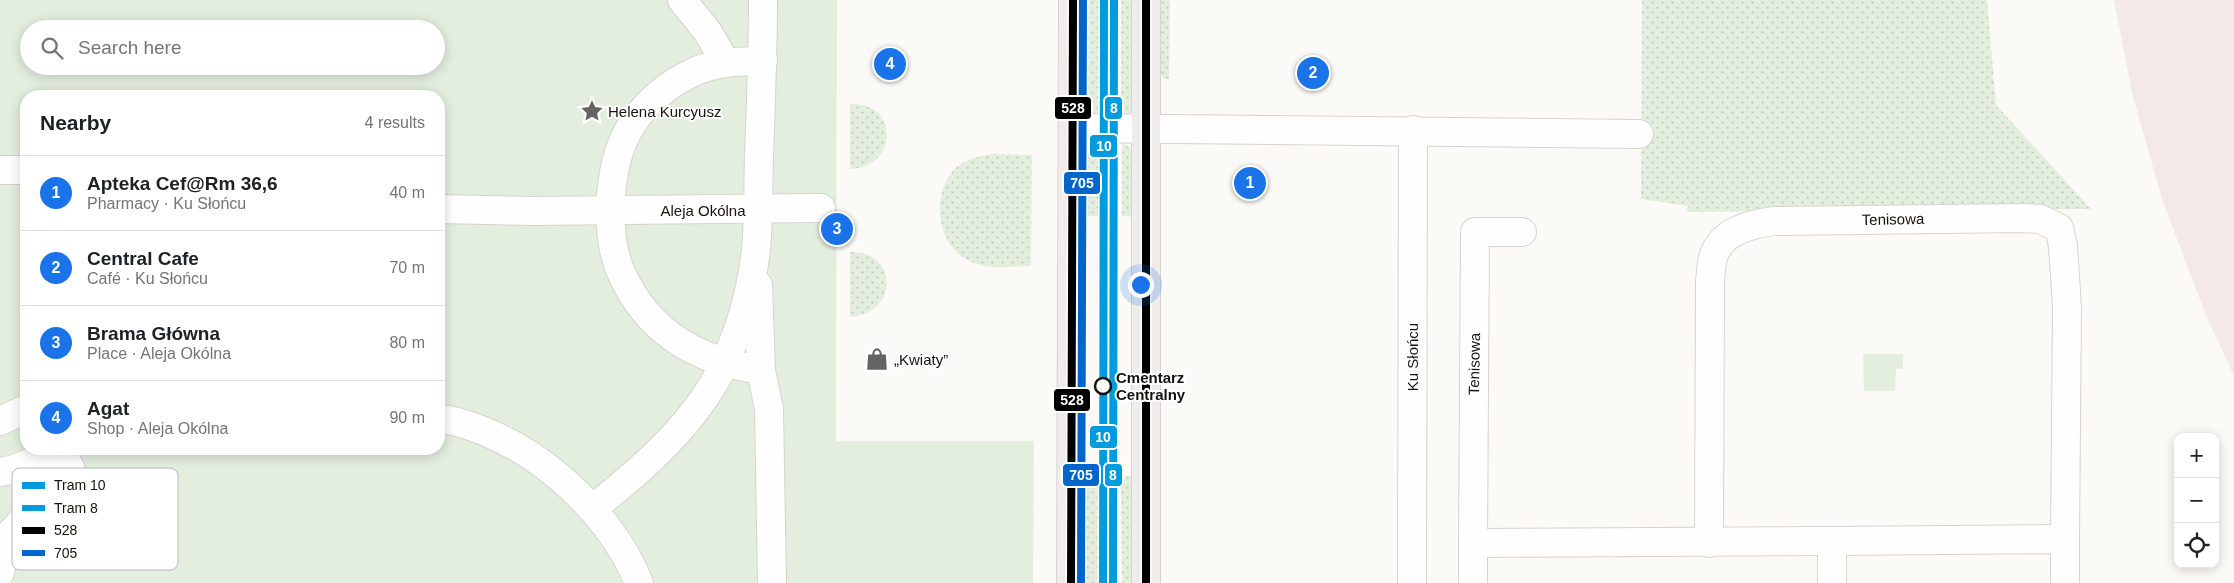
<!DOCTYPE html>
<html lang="en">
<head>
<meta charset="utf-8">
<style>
  body { margin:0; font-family:Helvetica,sans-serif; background:#f2f2f2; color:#202124 }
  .controls { position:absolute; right:15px; bottom:15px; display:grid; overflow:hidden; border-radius:10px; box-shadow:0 2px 12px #0003 }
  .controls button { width:45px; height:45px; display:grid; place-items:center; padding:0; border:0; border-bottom:1px solid #e0e0e0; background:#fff; color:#202124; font:25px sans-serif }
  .you { position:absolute; left:1140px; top:284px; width:18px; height:18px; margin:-12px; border:4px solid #fff; border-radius:50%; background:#1a73e8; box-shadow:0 0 0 8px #1a73e833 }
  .badge { display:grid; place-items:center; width:32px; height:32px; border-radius:50%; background:#1a73e8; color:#fff; font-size:16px; font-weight:700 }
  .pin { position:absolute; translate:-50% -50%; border:2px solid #fff; box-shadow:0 1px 5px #0006 }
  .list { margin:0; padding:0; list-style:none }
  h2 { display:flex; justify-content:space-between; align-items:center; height:65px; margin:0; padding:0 20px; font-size:21px }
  h2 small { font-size:16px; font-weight:400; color:#757577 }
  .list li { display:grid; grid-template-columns:32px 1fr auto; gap:15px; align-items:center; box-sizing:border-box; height:75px; padding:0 20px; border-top:1px solid #e0e0e0 }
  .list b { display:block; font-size:19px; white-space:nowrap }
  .list p { margin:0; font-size:16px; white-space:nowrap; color:#757577 }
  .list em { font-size:16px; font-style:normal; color:#757577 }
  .icon { flex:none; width:28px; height:28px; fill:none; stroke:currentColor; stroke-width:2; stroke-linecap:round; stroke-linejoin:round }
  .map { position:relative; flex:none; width:2234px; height:583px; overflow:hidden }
  .search { position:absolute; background:#fff; box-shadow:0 2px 12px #0003; left:20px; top:20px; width:425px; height:55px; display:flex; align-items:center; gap:12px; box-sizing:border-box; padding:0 18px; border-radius:28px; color:#757577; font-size:19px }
  .panel { position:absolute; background:#fff; box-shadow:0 2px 12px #0003; left:20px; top:90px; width:425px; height:365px; border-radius:20px }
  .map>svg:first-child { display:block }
  .education { fill:#f4e9e9 }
  .grass { fill:url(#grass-dots) }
  .park { fill:#e3eedf; fill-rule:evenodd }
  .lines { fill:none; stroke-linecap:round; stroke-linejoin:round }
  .minor-casing { stroke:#d6d3cf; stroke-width:30 }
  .major-casing { stroke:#d4d3d1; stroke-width:30 }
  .minor { stroke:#fffefe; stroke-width:28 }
  .major { stroke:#f1ecec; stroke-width:28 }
  .bus-1-casing { stroke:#fff; stroke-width:11 }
  .bus-2-casing { stroke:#fff; stroke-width:11 }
  .bus-1 { stroke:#000; stroke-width:8 }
  .bus-2 { stroke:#06c; stroke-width:8 }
  .tram-1-casing { stroke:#fff; stroke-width:11 }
  .tram-2-casing { stroke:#fff; stroke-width:11 }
  .tram-1 { stroke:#009cdd; stroke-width:8 }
  .tram-2 { stroke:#009cdd; stroke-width:8 }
  .stop-dot { fill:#fff; stroke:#16130f; stroke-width:2.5 }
  .labels { text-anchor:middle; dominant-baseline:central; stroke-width:4; stroke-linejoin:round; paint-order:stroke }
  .poi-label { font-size:15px; fill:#16130f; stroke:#fff; text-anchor:start }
  .street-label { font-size:15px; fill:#16130f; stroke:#fff }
  .stop-label { font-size:15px; font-weight:bold; fill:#16130f; stroke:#fff; text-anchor:start }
  .key { fill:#fff; stroke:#b9b8b7; stroke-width:1 }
  .key-label { font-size:14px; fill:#16130f }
  .line-badge { stroke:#fff; stroke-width:2 }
  .badge-label { font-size:14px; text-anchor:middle; font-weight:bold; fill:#fff }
</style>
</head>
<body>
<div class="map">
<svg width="2234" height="583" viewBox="0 0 2234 583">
  <defs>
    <pattern id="grass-dots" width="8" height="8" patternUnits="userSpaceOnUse" patternTransform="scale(1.25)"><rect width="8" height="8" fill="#e3eedf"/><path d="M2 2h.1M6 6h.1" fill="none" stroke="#c2cbbe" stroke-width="1.8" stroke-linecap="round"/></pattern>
  </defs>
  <rect width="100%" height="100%" fill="#fcfaf6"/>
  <polygon class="education" points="2114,0 2234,0 2234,376 2205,313 2162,199 2132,93"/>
  <g class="grass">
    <path d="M1085,0H1101V117C1090,115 1087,110 1085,100Z"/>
    <polygon points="1121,0 1135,0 1134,109 1130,113 1121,117"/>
    <polygon points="1157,0 1170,0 1169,79 1164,79 1158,71"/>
    <polygon points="1642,0 1987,0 1996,105 2091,209 1687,212 1688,206 1641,199"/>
    <path d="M850,104C898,101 900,166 850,169Z"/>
    <polygon points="1099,142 1099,216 1085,216 1086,153 1093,144"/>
    <polygon points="1122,142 1126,144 1134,153 1135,217 1122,216"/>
    <path d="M993,154L1032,155L1031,266C1013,266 991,270 974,263C938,250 930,200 952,172C962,160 978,156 993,154Z"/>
    <path d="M850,252C898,250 900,314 850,317Z"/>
    <polygon points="1099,474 1099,583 1085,583 1086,475"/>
    <polygon points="1121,476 1134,476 1134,583 1122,583"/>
  </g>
  <g class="park">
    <path d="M0,0H837L836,441H1034L1033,583H0ZM29,29H436V66H29ZM26,96H439V449H26Z"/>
    <polygon points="1863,354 1903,354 1903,369 1896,369 1895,391 1864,391"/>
  </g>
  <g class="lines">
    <defs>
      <g id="minor">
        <polyline points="682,0 707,31 726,63"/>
        <polyline points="1074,128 1639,134"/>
        <polyline points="0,170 26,170"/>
        <polyline points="439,209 533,211 821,208"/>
        <polyline points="758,285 761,370 769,409 772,583"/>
        <path d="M761,370C726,365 689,353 661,328C644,313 629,291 620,270C605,233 608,169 627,133C641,106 668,83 696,71C717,62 740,61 763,61"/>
        <path d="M439,418C522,432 608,505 639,583"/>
        <polyline points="0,421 26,409"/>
        <path d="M0,472C22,471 43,449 66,460L71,470L69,481L37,505L9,535L4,543L0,573"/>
        <path d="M592,509C642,470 698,421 725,362C741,327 752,287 756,249C759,218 758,186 759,155C761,103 763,52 763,0"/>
        <polyline points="1473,543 1475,232 1522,232"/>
        <path d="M1709,543L1710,282C1711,274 1711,265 1713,258C1720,231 1751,224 1774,221L2023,218L2040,219L2059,228L2063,246L2067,307L2065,539"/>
        <polyline points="1412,583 1413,130"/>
        <polyline points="1473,583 1473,543 1832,541"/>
        <polyline points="1832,583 1832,541 2065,539 2065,583"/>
      </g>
      <g id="major">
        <polyline points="1071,583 1073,0"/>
        <polyline points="1146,583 1146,0"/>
      </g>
    </defs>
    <use href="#minor" class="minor-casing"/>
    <use href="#major" class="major-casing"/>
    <use href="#minor" class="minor"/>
    <use href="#major" class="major"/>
    <defs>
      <g id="bus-1">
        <polyline points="1146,0 1146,583"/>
        <polyline points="1071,583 1073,0"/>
      </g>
      <polyline id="bus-2" points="1081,583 1083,0"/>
    </defs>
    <use href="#bus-1" class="bus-1-casing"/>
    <use href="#bus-2" class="bus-2-casing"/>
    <use href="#bus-1" class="bus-1"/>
    <use href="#bus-2" class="bus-2"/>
    <defs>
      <polyline id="tram-1" points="1103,583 1104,0"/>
      <polyline id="tram-2" points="1113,583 1114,0"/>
    </defs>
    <use href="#tram-1" class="tram-1-casing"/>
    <use href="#tram-2" class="tram-2-casing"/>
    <use href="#tram-1" class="tram-1"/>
    <use href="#tram-2" class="tram-2"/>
  </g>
  <defs>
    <symbol id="sight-bare" viewBox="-9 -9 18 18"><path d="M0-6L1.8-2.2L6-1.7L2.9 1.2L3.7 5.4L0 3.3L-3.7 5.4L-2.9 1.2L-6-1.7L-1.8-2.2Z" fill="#666460" stroke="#fff" stroke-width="2.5" paint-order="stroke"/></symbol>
    <symbol id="shop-bare" viewBox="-9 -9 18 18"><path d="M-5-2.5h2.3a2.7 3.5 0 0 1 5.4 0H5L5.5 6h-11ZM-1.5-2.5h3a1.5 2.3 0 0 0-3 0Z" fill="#666460" stroke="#fff" stroke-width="2.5" paint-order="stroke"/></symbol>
  </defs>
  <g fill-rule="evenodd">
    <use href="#sight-bare" x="576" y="95" width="32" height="32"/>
    <use href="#shop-bare" x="861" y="343" width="32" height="32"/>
  </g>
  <circle class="stop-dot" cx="1103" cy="386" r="8"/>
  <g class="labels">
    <g class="poi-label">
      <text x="608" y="111">Helena Kurcyusz</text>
      <text x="894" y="359">„Kwiaty”</text>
    </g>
    <g class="street-label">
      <text x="703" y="210">Aleja Okólna</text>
      <text transform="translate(1893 219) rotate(-1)">Tenisowa</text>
      <text transform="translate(1412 357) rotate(-90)">Ku Słońcu</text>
      <text transform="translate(1474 364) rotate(-89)">Tenisowa</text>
    </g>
    <g class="stop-label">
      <text x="1116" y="377">Cmentarz<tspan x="1116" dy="17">Centralny</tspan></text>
    </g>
  </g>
  <rect x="12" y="468" width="166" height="102" rx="8" class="key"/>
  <rect x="22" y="482" width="23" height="7" fill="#009cdd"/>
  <rect x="22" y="505" width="23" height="6" fill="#009cdd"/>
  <rect x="22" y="527" width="23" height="7" fill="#000"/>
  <rect x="22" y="550" width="23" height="6" fill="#06c"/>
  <g class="key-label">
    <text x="54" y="490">Tram 10</text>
    <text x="54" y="513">Tram 8</text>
    <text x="54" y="535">528</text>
    <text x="54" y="558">705</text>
  </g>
  <g class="line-badge">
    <rect x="1104" y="96" width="19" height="24" rx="5" fill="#009cdd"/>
    <rect x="1054" y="96" width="38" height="24" rx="5" fill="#000"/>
    <rect x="1089" y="134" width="29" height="24" rx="5" fill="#009cdd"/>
    <rect x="1063" y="171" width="38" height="24" rx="5" fill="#06c"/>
    <rect x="1053" y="388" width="38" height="24" rx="5" fill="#000"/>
    <rect x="1089" y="425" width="29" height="24" rx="5" fill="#009cdd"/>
    <rect x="1062" y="463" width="38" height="24" rx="5" fill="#06c"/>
    <rect x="1104" y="463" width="19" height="24" rx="5" fill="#009cdd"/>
  </g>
  <g class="badge-label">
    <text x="1114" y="113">8</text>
    <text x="1073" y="113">528</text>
    <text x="1104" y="151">10</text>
    <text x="1082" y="188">705</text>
    <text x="1072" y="405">528</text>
    <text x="1103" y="442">10</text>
    <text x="1081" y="480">705</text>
    <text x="1113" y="480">8</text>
  </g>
</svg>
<div class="controls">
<button>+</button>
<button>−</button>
<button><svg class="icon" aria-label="locate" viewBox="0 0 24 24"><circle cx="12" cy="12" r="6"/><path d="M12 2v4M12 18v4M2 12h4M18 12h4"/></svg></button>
</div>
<div class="you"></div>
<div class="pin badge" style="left:1250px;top:183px">1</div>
<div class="pin badge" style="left:1313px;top:73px">2</div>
<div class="pin badge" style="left:837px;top:229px">3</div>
<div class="pin badge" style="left:890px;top:64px">4</div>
<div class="search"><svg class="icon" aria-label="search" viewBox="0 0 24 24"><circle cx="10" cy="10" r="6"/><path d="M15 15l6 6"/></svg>Search here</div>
<section class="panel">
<h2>Nearby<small>4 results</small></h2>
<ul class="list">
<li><span class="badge">1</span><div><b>Apteka Cef@Rm 36,6</b><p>Pharmacy · Ku Słońcu</p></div><em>40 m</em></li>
<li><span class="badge">2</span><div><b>Central Cafe</b><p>Café · Ku Słońcu</p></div><em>70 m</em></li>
<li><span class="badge">3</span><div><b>Brama Główna</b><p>Place · Aleja Okólna</p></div><em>80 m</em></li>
<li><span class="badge">4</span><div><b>Agat</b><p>Shop · Aleja Okólna</p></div><em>90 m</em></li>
</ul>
</section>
</div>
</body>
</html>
